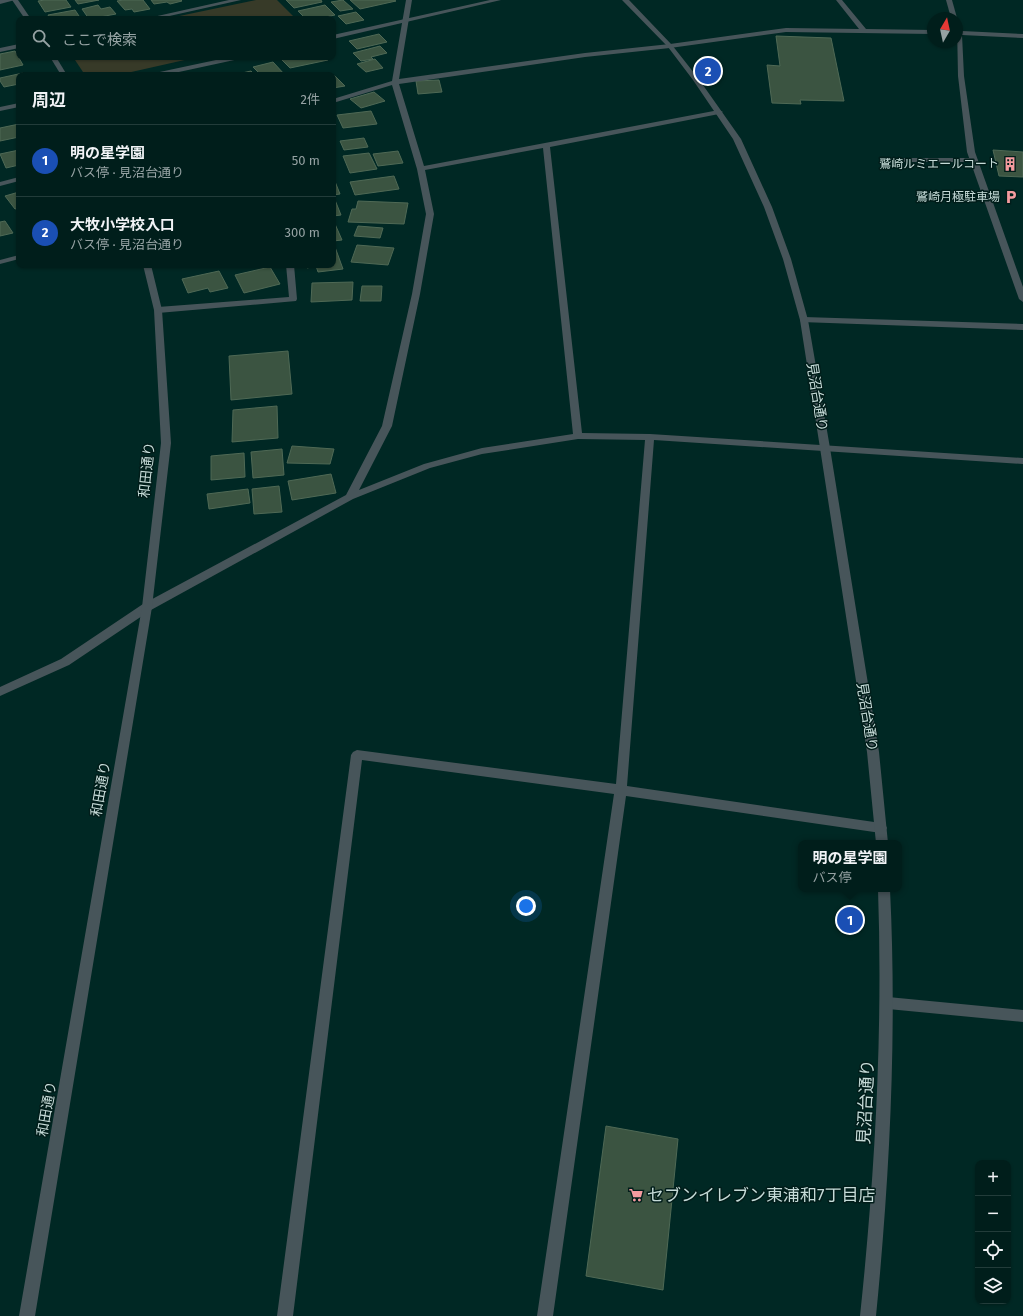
<!DOCTYPE html>
<html lang="ja">
<head>
<meta charset="utf-8">
<style>
  body { margin:0; font-family:"Fira Sans","Noto Sans JP",sans-serif; background:#0a2724; color:#f1f3f6 }
  .controls { position:absolute; right:12px; bottom:12px; display:grid; overflow:hidden; border-radius:8px; box-shadow:0 1px 3px #0004 }
  .controls button { width:36px; height:36px; display:grid; place-items:center; padding:0; border:0; border-bottom:1px solid #223c3a; background:#001e1b; color:#f1f3f6; font:20px sans-serif }
  .compass { position:absolute; left:927px; top:12px; width:36px; height:36px; border-radius:50%; background:#001e1b; box-shadow:0 1px 3px #0004; rotate:9deg }
  .you { position:absolute; left:526px; top:906px; width:14px; height:14px; margin:-10px; border:3px solid #fff; border-radius:50%; background:#1a73e8; box-shadow:0 0 0 6px #1a73e833 }
  .badge { display:grid; place-items:center; width:26px; height:26px; border-radius:50%; background:#f49b9f; color:#fff; font-size:13px; font-weight:700 }
  .pin { position:absolute; translate:-50% -50%; border:2px solid #fff; box-shadow:0 1px 4px #0006 }
  .popup { position:absolute; left:798px; top:840px; width:104px; height:52px; box-sizing:border-box; display:grid; place-content:center; border-radius:8px; background:#001e1b; filter:drop-shadow(0 1px 3px #0005); font-size:13px; white-space:nowrap; color:#95a2a3 }
  .popup b { font-size:15px; color:#f1f3f6 }
  .popup::after { content:''; position:absolute; left:50%; top:100%; margin-left:-8px; border:8px solid transparent; border-top-color:#001e1b }
  .list { margin:0; padding:0; list-style:none }
  h2 { display:flex; justify-content:space-between; align-items:center; height:52px; margin:0; padding:0 16px; font-size:17px }
  h2 small { font-size:13px; font-weight:400; color:#95a2a3 }
  .list li { display:grid; grid-template-columns:26px 1fr auto; gap:12px; align-items:center; box-sizing:border-box; height:72px; padding:0 16px; border-top:1px solid #223c3a }
  .list b { display:block; font-size:15px; white-space:nowrap }
  .list p { margin:0; font-size:13px; white-space:nowrap; color:#95a2a3 }
  .list em { font-size:13px; font-style:normal; color:#95a2a3 }
  .icon { flex:none; width:22px; height:22px; fill:none; stroke:currentColor; stroke-width:2; stroke-linecap:round; stroke-linejoin:round }
  .map { position:relative; flex:none; width:1023px; height:1316px; overflow:hidden }
  .search { position:absolute; background:#001e1b; box-shadow:0 1px 3px #0004; left:16px; top:16px; width:320px; height:44px; display:flex; align-items:center; gap:10px; box-sizing:border-box; padding:0 14px; border-radius:8px; color:#95a2a3; font-size:15px }
  .panel { position:absolute; background:#001e1b; box-shadow:0 1px 3px #0004; left:16px; top:72px; width:320px; height:196px; border-radius:8px }
  .map>svg:first-child { display:block }
  .green { fill:#373a28 }
  .building { fill:#3b5441; stroke:#4f6955 }
  .lines { fill:none; stroke-linecap:round; stroke-linejoin:round }
  .service { fill:#47555a; fill-rule:evenodd }
  .minor { fill:#47555a; fill-rule:evenodd }
  .tertiary { fill:#47555a; fill-rule:evenodd }
  .labels { text-anchor:middle; dominant-baseline:central; stroke-width:3; stroke-linejoin:round; paint-order:stroke }
  .far-poi-label { font-size:12px; fill:#c6dbd8; stroke:#011d1a; text-anchor:end }
  .street-label { font-size:14px; fill:#c6dbd8; stroke:#011d1a }
  .near-street-label { font-size:17px; fill:#c6dbd8; stroke:#011d1a }
  .near-poi-label { font-size:17px; fill:#c6dbd8; stroke:#011d1a; text-anchor:start }
</style>
</head>
<body>
<div class="map">
<svg width="1023" height="1316" viewBox="0 0 1023 1316">
  <rect width="100%" height="100%" fill="#002824"/>
  <g class="green">
    <polygon points="256,0 277,0 296,19 165,19"/>
    <polygon points="73,57 198,57 118,75 85,75"/>
  </g>
  <g class="building">
    <polygon points="45,0 66,0 71,7 45,12 38,1"/>
    <polygon points="75,0 99,0 78,4"/>
    <polygon points="123,0 143,0 150,9 134,12 132,9 125,10 117,1"/>
    <polygon points="151,0 181,0 182,1 170,4 167,2 154,4"/>
    <polygon points="286,0 321,0 322,2 294,8"/>
    <polygon points="343,0 353,9 340,11 331,2"/>
    <polygon points="350,0 394,0 396,1 360,9"/>
    <polygon points="98,5 101,9 110,7 116,14 89,19 82,9"/>
    <polygon points="325,5 335,15 316,19 306,19 298,11"/>
    <polygon points="75,10 81,19 50,19 48,15"/>
    <polygon points="356,12 364,20 346,24 338,16"/>
    <polygon points="379,34 387,42 357,49 349,41"/>
    <polygon points="776,36 831,38 844,101 800,100 801,104 772,103 767,65 780,66"/>
    <polygon points="380,46 387,53 371,57 373,59 361,61 353,53"/>
    <polygon points="15,51 23,65 0,70 0,54"/>
    <polygon points="290,57 325,57 328,60 290,68 281,59"/>
    <polygon points="375,59 383,68 366,72 357,64"/>
    <polygon points="273,62 285,75 261,75 253,67"/>
    <polygon points="251,71 255,75 233,75"/>
    <polygon points="23,73 24,75 19,75 19,84 4,87 0,81 0,78"/>
    <polygon points="333,76 335,76 345,86 333,88"/>
    <polygon points="439,80 442,92 418,94 416,81"/>
    <polygon points="374,92 385,101 361,108 350,99"/>
    <polygon points="371,111 377,124 343,128 337,115"/>
    <polygon points="19,124 19,137 0,141 0,128"/>
    <polygon points="364,138 368,147 344,150 340,141"/>
    <polygon points="19,150 19,165 6,168 0,154"/>
    <polygon points="993,150 1023,152 1023,177 999,176"/>
    <polygon points="398,151 403,163 378,166 373,154"/>
    <polygon points="369,153 377,169 350,173 343,156"/>
    <polygon points="394,176 399,189 355,195 350,182"/>
    <polygon points="333,179 334,179 340,194 333,195"/>
    <polygon points="19,192 19,208 15,209 5,196"/>
    <polygon points="335,200 341,215 333,216 333,201"/>
    <polygon points="358,201 408,203 404,224 348,222 352,209 356,209"/>
    <polygon points="5,221 13,233 0,236 0,222"/>
    <polygon points="333,224 335,224 342,240 333,241"/>
    <polygon points="358,226 383,228 380,238 354,236"/>
    <polygon points="357,245 394,248 388,265 351,262"/>
    <polygon points="333,247 335,247 343,269 318,272 316,266 307,268 306,265 333,265"/>
    <polygon points="270,267 280,284 244,293 235,275"/>
    <polygon points="219,271 228,288 210,292 208,288 188,293 182,279"/>
    <polygon points="353,282 352,300 311,302 312,283"/>
    <polygon points="362,286 382,286 381,301 360,301"/>
    <polygon points="288,351 292,394 231,400 229,356"/>
    <polygon points="277,406 278,438 232,442 233,410"/>
    <polygon points="292,446 334,449 330,464 287,463"/>
    <polygon points="282,449 284,475 253,478 251,452"/>
    <polygon points="244,453 245,477 211,480 211,456"/>
    <polygon points="331,474 336,493 292,500 288,481"/>
    <polygon points="279,486 282,512 254,514 252,489"/>
    <polygon points="248,489 250,503 209,509 207,494"/>
    <polygon points="606,1126 678,1139 663,1290 586,1276"/>
  </g>
  <g class="lines">
    <g class="service">
      <polygon points="886,158 974,158 978,160 974,162 889,162 885,160"/>
      <polygon points="286,265 294,265 297,299 296,301 158,313 154,310 158,307 289,297"/>
    </g>
    <g class="minor">
      <polygon points="0,0 15,0 0,4"/>
      <polygon points="229,0 241,0 156,19 144,19"/>
      <path d="M406,0H412L399,79L585,53L670,44L786,28L859,29L836,0H842L866,29L933,30V34L786,32L670,48L585,57L399,84L424,166L719,110L723,112L719,114L550,147L582,433L650,434L1023,458V464L654,440L627,786L881,823L885,824L887,828L885,832L881,833L626,796L553,1316H537L614,794L362,760L293,1316H277L351,755L353,752L357,750L616,784L645,440L578,439L482,454L430,468L353,499L151,610L69,665L0,696V687L61,659L143,604L346,495L382,426L412,294L426,214L417,169L392,85L333,103V99L392,81ZM543,148L573,434L482,448L424,464L359,490L392,426L420,294L434,214L425,170Z"/>
      <polygon points="946,0 952,0 957,18 951,18"/>
      <polygon points="957,25 959,26 962,31 1023,34 1023,38 962,35 964,76 975,152 1023,287 1023,302 1019,299 967,152 958,76"/>
      <polygon points="19,44 19,48 0,52 0,48"/>
      <polygon points="19,177 19,181 0,186 0,182"/>
      <polygon points="19,255 19,259 0,264 0,260"/>
      <polygon points="804,317 1023,324 1023,330 801,322 800,320 801,318"/>
      <polygon points="888,997 1023,1010 1023,1022 888,1009 883,1007 881,1003 883,999"/>
    </g>
    <g class="tertiary">
      <polygon points="12,0 18,0 31,19 25,19"/>
      <polygon points="490,0 501,0 333,39 333,35"/>
      <polygon points="622,0 629,0 672,45 698,78 741,139 772,207 791,259 808,320 830,448 879,752 888,843 876,843 867,752 820,448 800,320 783,259 764,207 733,139 693,80 668,47"/>
      <polygon points="50,57 56,57 67,75 61,75"/>
      <polygon points="230,57 242,57 239,59 165,75 152,75 155,73"/>
      <polygon points="19,103 19,107 0,111 0,107"/>
      <polygon points="143,265 151,265 162,310 171,443 152,607 35,1316 19,1316 142,607 161,443 154,310"/>
      <path d="M878,889H890C897,1032 890,1174 876,1316H860C875,1174 883,1032 878,889Z"/>
    </g>
  </g>
  <defs>
    <symbol id="building-bare" viewBox="-9 -9 18 18"><path d="M-4-6H4V6H1V3H-1V6H-4ZM-2.5-4.3h1.7v1.8h-1.7ZM.8-4.3h1.7v1.8H.8ZM-2.5-1h1.7V.8h-1.7ZM.8-1h1.7V.8H.8Z" fill="#f49b9f" stroke="#011d1a" stroke-width="2.5" paint-order="stroke"/></symbol>
    <symbol id="parking-bare" viewBox="-9 -9 18 18"><path d="M-3.5-5.5H1a3.5 3.5 0 0 1 0 7H-1V5.5H-3.5ZM-1-3.4V-.6H.8a1.4 1.4 0 0 0 0-2.8Z" fill="#f49b9f" stroke="#011d1a" stroke-width="2.5" paint-order="stroke"/></symbol>
    <symbol id="supermarket-bare" viewBox="-9 -9 18 18"><path d="M-6-5.5h2.5l.6 2H6L4.5 2H-2.5L-4.4-4H-6ZM-1.5 3.2a1.3 1.3 0 1 0 .1 0ZM3 3.2a1.3 1.3 0 1 0 .1 0Z" fill="#f49b9f" stroke="#011d1a" stroke-width="2.5" paint-order="stroke"/></symbol>
  </defs>
  <g fill-rule="evenodd">
    <use href="#building-bare" x="1000" y="154" width="20" height="20"/>
    <use href="#parking-bare" x="1001" y="187" width="20" height="20"/>
    <use href="#supermarket-bare" x="626" y="1185" width="20" height="20"/>
  </g>
  <g class="labels">
    <g class="far-poi-label">
      <text x="999" y="164">鷲崎ルミエールコート</text>
      <text x="1000" y="197">鷲崎月極駐車場</text>
    </g>
    <g class="street-label">
      <text transform="translate(817 397) rotate(81)">見沼台通り</text>
      <text transform="translate(147 470) rotate(-84)">和田通り</text>
      <text transform="translate(867 717) rotate(81)">見沼台通り</text>
      <text transform="translate(101 789) rotate(-80)">和田通り</text>
      <text transform="translate(47 1109) rotate(-80)">和田通り</text>
    </g>
    <g class="near-street-label">
      <text transform="translate(866 1102) rotate(-87)">見沼台通り</text>
    </g>
    <g class="near-poi-label">
      <text x="647" y="1195">セブンイレブン東浦和7丁目店</text>
    </g>
  </g>
</svg>
<div class="controls">
<button>+</button>
<button>−</button>
<button><svg class="icon" aria-label="locate" viewBox="0 0 24 24"><circle cx="12" cy="12" r="6"/><path d="M12 2v4M12 18v4M2 12h4M18 12h4"/></svg></button>
<button><svg class="icon" aria-label="layers" viewBox="0 0 24 24"><path d="M12 4l9 5-9 5-9-5zM3 14l9 5 9-5"/></svg></button>
</div>
<svg class="compass" viewBox="-18 -18 36 36"><path d="M0-13l5 13h-10z" fill="#e53935"/><path d="M0 13l5-13h-10z" fill="#95a2a3"/></svg>
<div class="you"></div>
<div class="pin badge" style="left:850px;top:920px;background:#1a4fb4">1</div>
<div class="popup"><b>明の星学園</b>バス停</div>
<div class="pin badge" style="left:708px;top:71px;background:#1a4fb4">2</div>
<div class="search"><svg class="icon" aria-label="search" viewBox="0 0 24 24"><circle cx="10" cy="10" r="6"/><path d="M15 15l6 6"/></svg>ここで検索</div>
<section class="panel">
<h2>周辺<small>2件</small></h2>
<ul class="list">
<li><span class="badge" style="background:#1a4fb4">1</span><div><b>明の星学園</b><p>バス停 · 見沼台通り</p></div><em>50 m</em></li>
<li><span class="badge" style="background:#1a4fb4">2</span><div><b>大牧小学校入口</b><p>バス停 · 見沼台通り</p></div><em>300 m</em></li>
</ul>
</section>
</div>
</body>
</html>
